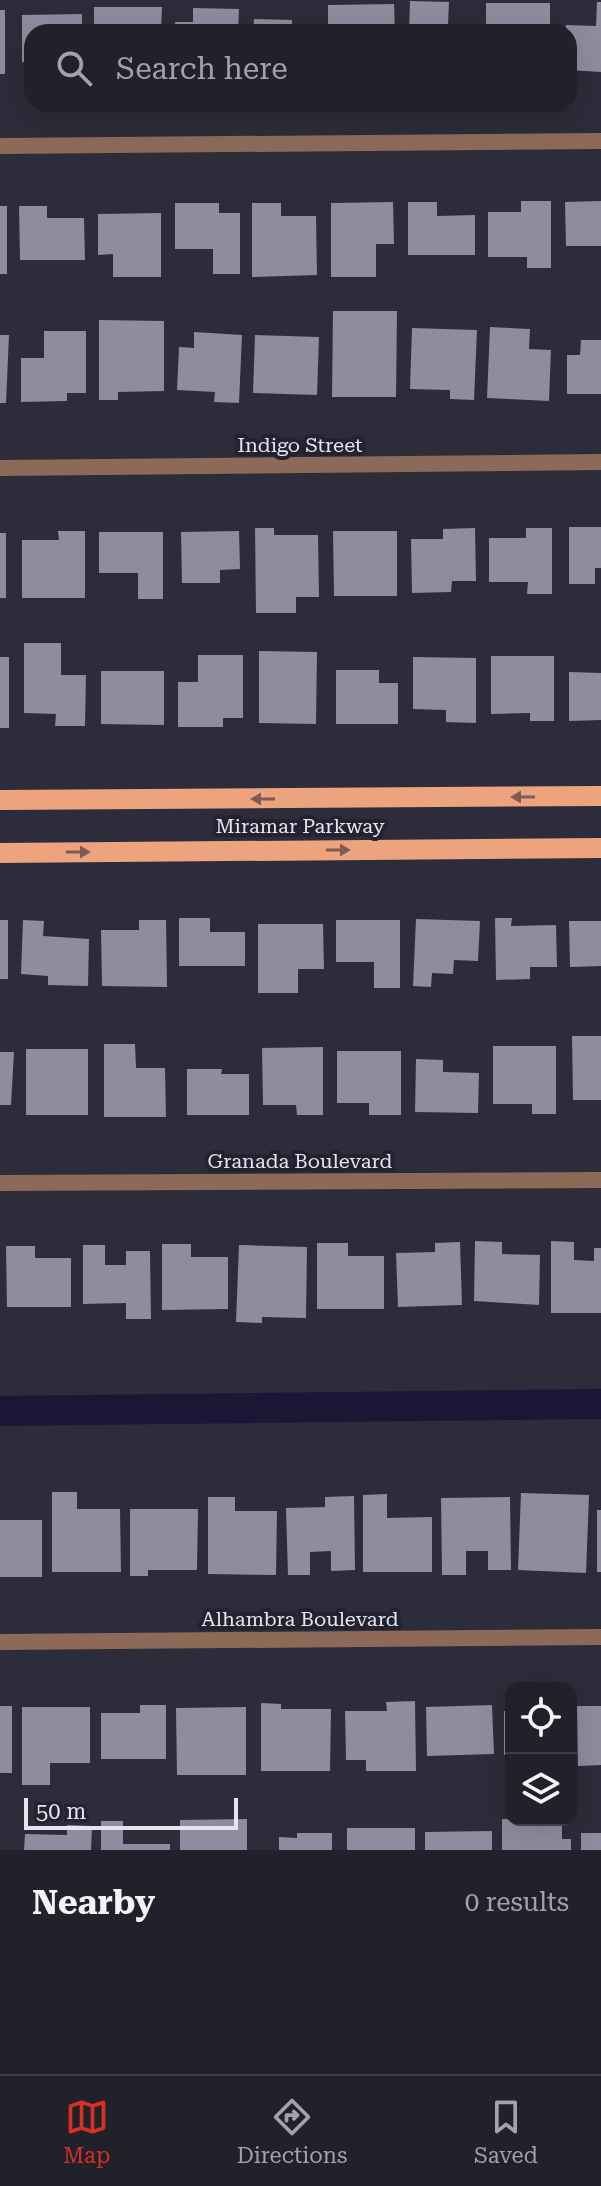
<!DOCTYPE html>
<html lang="en">
<head>
<meta charset="utf-8">
<style>
  body { margin:0; font-family:"Roboto Serif",serif; background:#2d2e38; color:#f1f3f6 }
  .controls { position:absolute; right:24px; bottom:24px; display:grid; overflow:hidden; border-radius:16px; box-shadow:0 8px 32px #0002 }
  .controls button { width:72px; height:72px; display:grid; place-items:center; padding:0; border:0; border-bottom:2px solid #3e3e48; background:#21212c; color:#f1f3f6; font:40px sans-serif }
  .scale { position:absolute; left:24px; bottom:20px; width:214px; box-sizing:border-box; padding-left:8px; border:4px solid #e5e5ef; border-top:0; font-size:22px; line-height:28px; white-space:nowrap; color:#e5e5ef; -webkit-text-stroke:6px #232230; paint-order:stroke }
  .list { margin:0; padding:0; list-style:none }
  h2 { display:flex; justify-content:space-between; align-items:center; height:104px; margin:0; padding:0 32px; font-size:34px }
  h2 small { font-size:26px; font-weight:400; color:#a2a3a9 }
  .icon { flex:none; width:44px; height:44px; fill:none; stroke:currentColor; stroke-width:2; stroke-linecap:round; stroke-linejoin:round }
  .map { position:relative; flex:none; width:601px; height:1850px; overflow:hidden }
  .search { position:absolute; background:#21212c; box-shadow:0 8px 32px #0002; left:24px; right:24px; top:24px; height:88px; display:flex; align-items:center; gap:20px; box-sizing:border-box; padding:0 28px; border-radius:24px; color:#a2a3a9; font-size:30px }
  .sheet { height:224px; background:#21212c }
  nav { display:flex; justify-content:space-around; align-items:center; box-sizing:border-box; height:112px; border-top:2px solid #3e3e48; background:#21212c; font-size:22px; color:#a2a3a9 }
  nav a { display:grid; justify-items:center; gap:4px }
  nav .on { color:#d93025 }
  .map>svg:first-child { display:block }
  .lines { fill:none; stroke-linecap:round; stroke-linejoin:round }
  .canal { stroke:#1a1635; stroke-width:30 }
  .building { fill:#8d8d9f }
  .minor { stroke:#8d6a58; stroke-width:16 }
  .primary { stroke:#eda47e; stroke-width:20 }
  .oneway { fill:#7e5c53 }
  .labels { text-anchor:middle; dominant-baseline:central; stroke-width:8; stroke-linejoin:round; paint-order:stroke }
  .street-label { font-size:20px; fill:#e5e5ef; stroke:#232230 }
</style>
</head>
<body>
<div class="map">
<svg width="601" height="1850" viewBox="0 0 601 1850">
  <rect width="100%" height="100%" fill="#2c2c3a"/>
  <g class="lines">
    <polyline class="canal" points="0,1411 601,1404"/>
  </g>
  <g class="building">
    <polygon points="410,1 449,2 448,24 473,25 473,32 409,32"/>
    <polygon points="597,2 601,2 601,72 569,70 569,32 566,32 566,25 596,26"/>
    <rect x="486" y="3" width="64" height="29"/>
    <polygon points="394,4 395,32 328,32 328,5"/>
    <polygon points="94,7 162,7 161,32 94,32"/>
    <polygon points="193,8 239,9 238,32 175,32 175,22 193,22"/>
    <rect x="0" y="10" width="5" height="64"/>
    <polygon points="82,14 82,32 32,32 32,62 22,62 22,15"/>
    <polygon points="254,19 292,20 292,32 253,32"/>
    <polygon points="521,201 551,201 551,268 527,268 527,257 488,257 488,212 521,212"/>
    <polygon points="601,201 601,246 566,246 565,202"/>
    <polygon points="393,202 394,244 376,244 376,277 331,277 331,203"/>
    <polygon points="408,202 437,202 437,216 475,215 475,255 408,255"/>
    <polygon points="175,203 219,203 219,213 240,213 240,274 213,274 213,249 175,249"/>
    <polygon points="252,203 281,203 281,216 316,216 317,275 252,277"/>
    <rect x="0" y="206" width="7" height="68"/>
    <polygon points="19,206 47,206 47,218 84,218 85,260 20,260"/>
    <polygon points="161,213 161,277 113,277 113,254 98,255 98,214"/>
    <polygon points="333,311 397,311 396,397 332,397"/>
    <polygon points="99,320 164,321 164,391 118,392 118,400 99,400"/>
    <polygon points="490,327 530,329 529,349 551,350 549,401 487,398"/>
    <polygon points="412,328 477,330 474,400 450,399 450,390 410,389"/>
    <polygon points="44,331 86,331 86,393 67,393 67,401 21,402 21,358 44,358"/>
    <polygon points="194,332 242,335 239,403 214,402 215,392 177,390 179,347 194,348"/>
    <polygon points="0,335 9,335 6,403 0,403"/>
    <polygon points="255,335 319,337 317,395 253,393"/>
    <polygon points="581,340 601,340 601,394 567,394 567,355 580,355"/>
    <polygon points="569,527 601,527 601,568 595,568 595,584 569,584"/>
    <polygon points="255,528 274,528 274,535 318,535 319,597 296,597 296,613 256,613"/>
    <polygon points="475,528 476,581 452,581 451,592 412,593 411,539 443,539 443,529"/>
    <polygon points="526,528 552,528 552,594 527,594 528,582 489,582 489,538 526,538"/>
    <polygon points="58,531 85,531 85,598 22,598 22,540 59,540"/>
    <polygon points="239,531 240,569 220,570 220,583 182,583 181,532"/>
    <polygon points="333,531 397,531 397,596 334,596"/>
    <polygon points="99,532 163,532 163,599 138,599 138,573 99,573"/>
    <rect x="0" y="533" width="6" height="65"/>
    <polygon points="24,643 61,643 61,675 86,675 85,726 55,726 56,714 24,713"/>
    <polygon points="259,651 317,652 316,724 259,723"/>
    <polygon points="198,655 243,655 243,718 223,718 223,727 178,727 178,682 198,682"/>
    <polygon points="491,656 554,656 554,721 530,721 530,713 491,714"/>
    <rect x="0" y="657" width="9" height="71"/>
    <polygon points="413,657 476,658 476,723 446,722 446,710 413,709"/>
    <polygon points="336,670 379,670 379,683 398,683 398,724 336,724"/>
    <polygon points="101,671 164,671 164,725 101,724"/>
    <polygon points="569,672 601,673 601,720 569,721"/>
    <polygon points="179,918 210,918 210,932 245,932 245,966 179,966"/>
    <polygon points="495,918 512,918 511,926 556,925 557,967 530,967 530,979 496,980"/>
    <polygon points="416,919 480,921 478,961 454,960 453,974 432,973 431,987 413,986"/>
    <rect x="0" y="920" width="8" height="59"/>
    <polygon points="23,920 44,921 43,936 89,939 88,986 48,985 48,976 21,974"/>
    <polygon points="139,920 166,920 167,987 102,986 101,930 139,930"/>
    <polygon points="336,920 400,920 400,988 374,988 374,962 336,962"/>
    <polygon points="569,921 601,921 601,966 570,967"/>
    <polygon points="258,924 323,924 324,969 298,969 298,993 258,993"/>
    <polygon points="572,1036 601,1036 601,1100 573,1100"/>
    <polygon points="104,1044 135,1044 136,1068 165,1068 166,1117 104,1117"/>
    <polygon points="493,1046 556,1046 556,1114 532,1114 532,1104 493,1104"/>
    <polygon points="323,1047 323,1115 297,1115 296,1105 263,1105 262,1048"/>
    <rect x="26" y="1049" width="62" height="66"/>
    <polygon points="337,1051 401,1051 401,1115 369,1115 369,1103 337,1103"/>
    <polygon points="0,1052 14,1052 11,1105 0,1105"/>
    <polygon points="416,1059 443,1060 443,1072 479,1073 478,1113 415,1112"/>
    <polygon points="187,1069 222,1069 221,1074 249,1074 249,1115 187,1115"/>
    <polygon points="475,1241 502,1242 502,1254 540,1255 539,1305 474,1301"/>
    <polygon points="551,1241 574,1242 574,1260 594,1261 594,1248 601,1248 601,1313 551,1313"/>
    <polygon points="460,1242 462,1305 398,1307 396,1253 435,1252 435,1243"/>
    <polygon points="317,1243 348,1243 348,1256 384,1256 384,1309 317,1309"/>
    <polygon points="162,1244 191,1244 191,1257 228,1257 228,1309 162,1310"/>
    <polygon points="83,1245 105,1245 105,1265 126,1265 126,1251 150,1251 151,1319 126,1319 126,1303 83,1304"/>
    <polygon points="239,1245 307,1247 306,1318 262,1317 262,1323 236,1322"/>
    <polygon points="6,1246 35,1246 35,1258 71,1258 71,1307 7,1307"/>
    <polygon points="52,1492 77,1492 77,1509 120,1509 121,1572 52,1572"/>
    <polygon points="521,1493 589,1495 586,1573 518,1570"/>
    <polygon points="387,1494 387,1518 432,1517 432,1572 363,1572 363,1495"/>
    <polygon points="354,1496 355,1570 331,1571 331,1551 310,1552 310,1575 288,1575 286,1508 325,1507 325,1497"/>
    <polygon points="208,1497 235,1497 235,1511 277,1511 276,1575 208,1574"/>
    <polygon points="510,1497 511,1570 488,1570 488,1551 466,1551 466,1575 442,1575 441,1498"/>
    <polygon points="130,1509 198,1509 197,1570 148,1570 148,1576 130,1576"/>
    <rect x="597" y="1510" width="4" height="62"/>
    <rect x="0" y="1520" width="42" height="57"/>
    <polygon points="415,1701 416,1771 366,1771 366,1760 346,1760 345,1711 387,1711 386,1702"/>
    <polygon points="261,1703 281,1704 281,1709 331,1709 330,1771 261,1771"/>
    <polygon points="140,1705 166,1705 166,1759 101,1759 101,1713 140,1713"/>
    <polygon points="492,1705 494,1754 427,1756 426,1707"/>
    <rect x="0" y="1706" width="12" height="67"/>
    <polygon points="577,1706 601,1706 601,1765 578,1766"/>
    <polygon points="22,1707 90,1707 90,1763 50,1763 50,1785 22,1785"/>
    <polygon points="246,1707 246,1775 177,1775 176,1708"/>
    <rect x="504" y="1711" width="7" height="44"/>
    <polygon points="247,1819 247,1850 180,1850 180,1820"/>
    <polygon points="502,1819 562,1820 562,1839 571,1839 571,1850 502,1850"/>
    <polygon points="101,1821 123,1821 123,1844 170,1844 170,1850 101,1850"/>
    <polygon points="67,1825 92,1826 91,1850 24,1850 25,1834 67,1835"/>
    <rect x="347" y="1828" width="68" height="22"/>
    <polygon points="492,1831 492,1850 425,1850 425,1832"/>
    <polygon points="297,1833 332,1833 332,1850 279,1850 279,1837 297,1838"/>
    <rect x="581" y="1833" width="20" height="17"/>
  </g>
  <g class="lines">
    <g class="minor">
      <polyline points="0,146 601,141"/>
      <polyline points="0,468 601,462"/>
      <polyline points="0,1183 601,1180"/>
      <polyline points="0,1642 601,1637"/>
    </g>
    <g class="primary">
      <polyline points="0,800 601,796"/>
      <polyline points="0,853 601,848"/>
    </g>
  </g>
  <defs><path id="oneway-solid" d="M-6-.8H1V-3.2L6.5 0L1 3.2V.8H-6Z" transform="scale(2)"/></defs>
  <g class="oneway">
    <use href="#oneway-solid" transform="translate(523 797) rotate(180)"/>
    <use href="#oneway-solid" transform="translate(263 799) rotate(180)"/>
    <use href="#oneway-solid" transform="translate(338 850)"/>
    <use href="#oneway-solid" transform="translate(78 852)"/>
  </g>
  <g class="labels">
    <g class="street-label">
      <text x="300" y="445">Indigo Street</text>
      <text x="300" y="826">Miramar Parkway</text>
      <text x="300" y="1161">Granada Boulevard</text>
      <text x="300" y="1619">Alhambra Boulevard</text>
    </g>
  </g>
</svg>
<div class="controls">
<button><svg class="icon" aria-label="locate" viewBox="0 0 24 24"><circle cx="12" cy="12" r="6"/><path d="M12 2v4M12 18v4M2 12h4M18 12h4"/></svg></button>
<button><svg class="icon" aria-label="layers" viewBox="0 0 24 24"><path d="M12 4l9 5-9 5-9-5zM3 14l9 5 9-5"/></svg></button>
</div>
<div class="scale">50 m</div>
<div class="search"><svg class="icon" aria-label="search" viewBox="0 0 24 24"><circle cx="10" cy="10" r="6"/><path d="M15 15l6 6"/></svg>Search here</div>
</div>
<section class="sheet">
<h2>Nearby<small>0 results</small></h2>
<ul class="list">
</ul>
</section>
<nav>
<a class="on"><svg class="icon" aria-label="map" viewBox="0 0 24 24"><path d="M3 6l6-2 6 2 6-2v14l-6 2-6-2-6 2zM9 4v14M15 6v14"/></svg>Map</a>
<a><svg class="icon" aria-label="directions" viewBox="0 0 24 24"><path d="M12 3l9 9-9 9-9-9zM9 14v-3h6M13 9l2 2-2 2"/></svg>Directions</a>
<a><svg class="icon" aria-label="saved" viewBox="0 0 24 24"><path d="M7 4h10v16l-5-4-5 4z"/></svg>Saved</a>
</nav>
</body>
</html>
